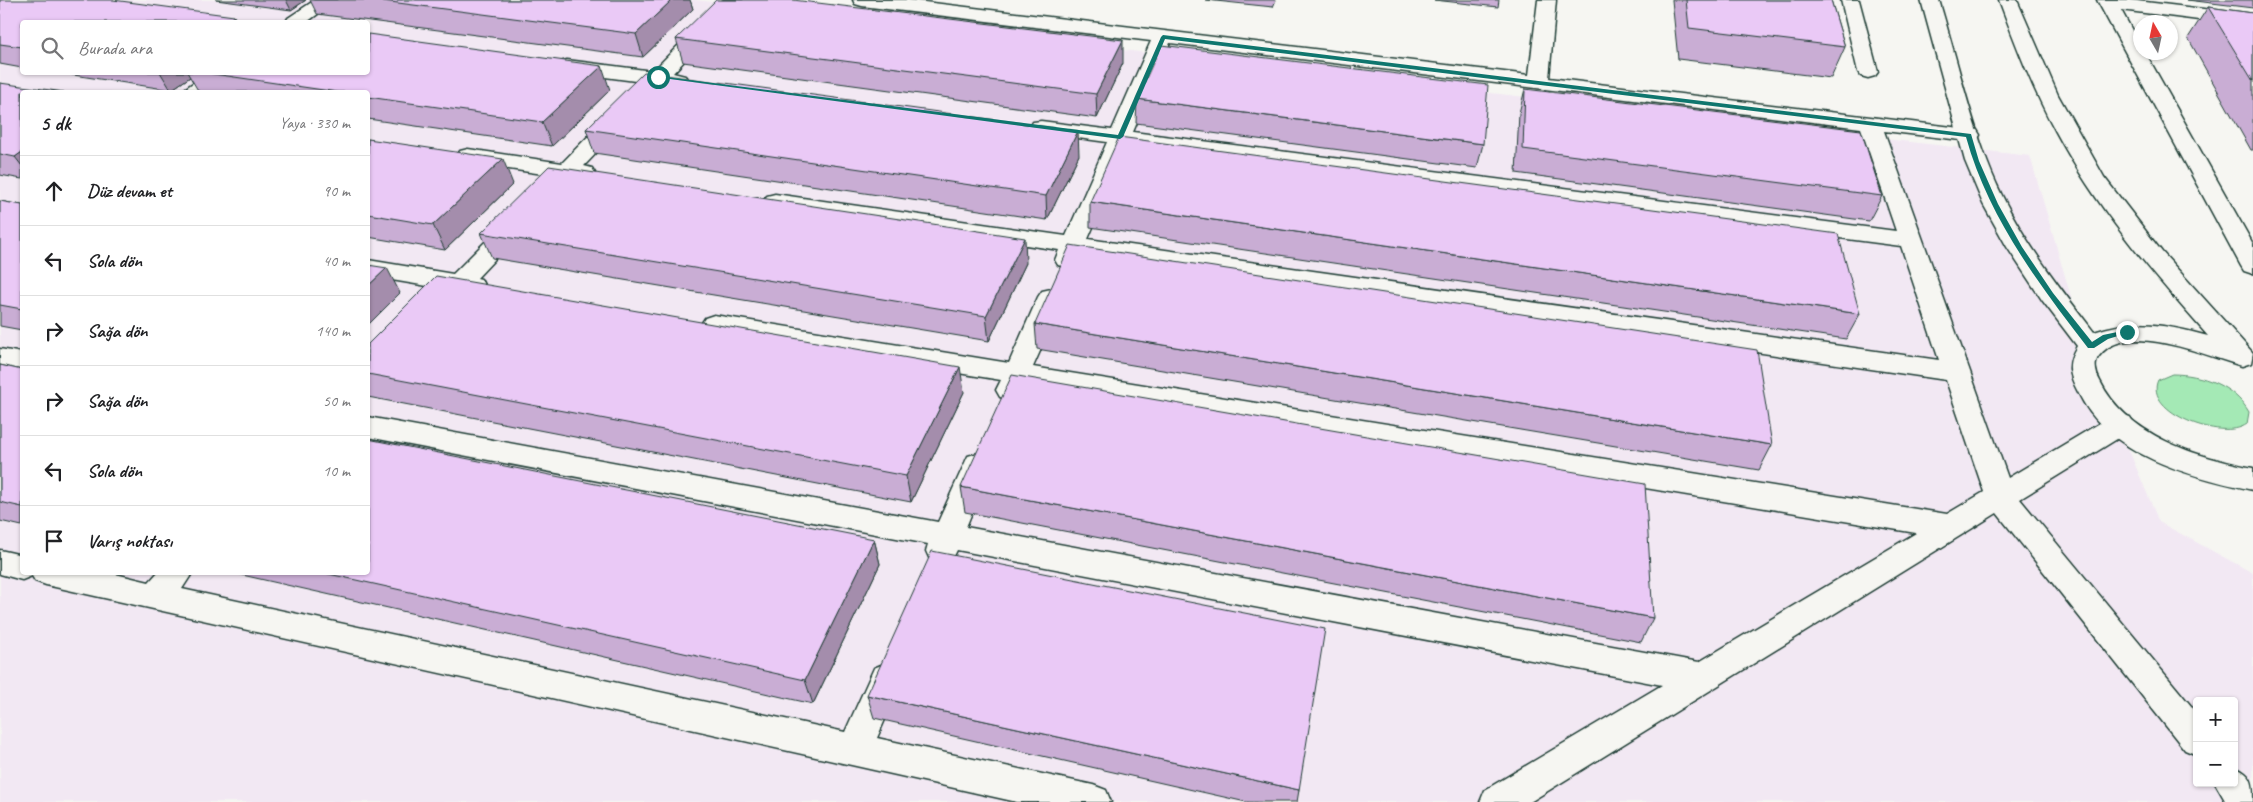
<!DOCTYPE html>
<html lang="tr">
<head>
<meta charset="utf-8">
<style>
  body { margin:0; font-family:Caveat,sans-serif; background:#f6f6f6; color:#202124 }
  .controls { position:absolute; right:15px; bottom:15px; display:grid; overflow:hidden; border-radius:5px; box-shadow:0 1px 4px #0004 }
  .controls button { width:45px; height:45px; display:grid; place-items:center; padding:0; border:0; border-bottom:1px solid #e0e0e0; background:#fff; color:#202124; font:25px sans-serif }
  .compass { position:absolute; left:2133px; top:15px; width:45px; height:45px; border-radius:50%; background:#fff; box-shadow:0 1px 4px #0004; rotate:351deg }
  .stop { position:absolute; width:15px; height:15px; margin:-11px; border:4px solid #0f766e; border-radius:50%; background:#fff }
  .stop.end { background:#0f766e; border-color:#fff; box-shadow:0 1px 5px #0008 }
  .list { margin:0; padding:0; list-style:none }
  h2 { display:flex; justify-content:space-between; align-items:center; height:65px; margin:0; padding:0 20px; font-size:21px }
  h2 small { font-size:16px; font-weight:400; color:#757577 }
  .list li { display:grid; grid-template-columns:32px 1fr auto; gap:15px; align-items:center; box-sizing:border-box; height:70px; padding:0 20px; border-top:1px solid #e0e0e0 }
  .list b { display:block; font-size:19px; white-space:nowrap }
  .list em { font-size:16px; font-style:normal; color:#757577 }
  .icon { flex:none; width:28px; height:28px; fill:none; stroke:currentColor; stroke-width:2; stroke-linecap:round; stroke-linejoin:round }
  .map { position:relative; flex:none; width:2253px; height:802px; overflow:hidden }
  .search { position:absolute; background:#fff; box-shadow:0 1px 4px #0004; left:20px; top:20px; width:350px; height:55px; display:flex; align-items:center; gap:12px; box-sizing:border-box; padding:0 18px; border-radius:5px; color:#757577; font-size:19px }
  .panel { position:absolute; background:#fff; box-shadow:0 1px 4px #0004; left:20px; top:90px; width:350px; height:485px; border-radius:5px }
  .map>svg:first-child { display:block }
  .built { fill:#f2e8f3; fill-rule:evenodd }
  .green { fill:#a4e9b5; stroke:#629374 }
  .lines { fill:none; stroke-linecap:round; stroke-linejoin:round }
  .minor-casing { stroke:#1f3d34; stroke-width:3 }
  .tertiary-casing { stroke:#1f3d34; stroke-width:3 }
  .minor { fill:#f6f6f2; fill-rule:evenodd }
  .tertiary { fill:#f6f6f2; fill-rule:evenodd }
  .wall { fill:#c9add4; stroke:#1f3d34 }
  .shaded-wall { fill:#a48dac; stroke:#1f3d34 }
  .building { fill:#eac9f6; stroke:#1f3d34 }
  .route { fill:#0f766e }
</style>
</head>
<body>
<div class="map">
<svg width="2253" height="802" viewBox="0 0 2253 802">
  <rect width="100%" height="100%" fill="#f6f6f2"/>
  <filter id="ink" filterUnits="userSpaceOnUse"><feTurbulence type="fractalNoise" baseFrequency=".02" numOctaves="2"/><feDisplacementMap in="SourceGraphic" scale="10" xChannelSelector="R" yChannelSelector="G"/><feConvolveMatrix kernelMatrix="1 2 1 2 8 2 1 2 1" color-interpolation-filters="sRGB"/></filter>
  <g filter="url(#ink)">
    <path class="built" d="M0,0H695L2030,156L2085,345L2159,522L2253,573V802H0ZM22,22H368V72H22ZM22,92H368V572H22ZM2197,701H2234V783H2197Z"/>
    <path class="green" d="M2172,374C2202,374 2234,386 2249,412L2247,424C2223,442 2143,412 2158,380Z"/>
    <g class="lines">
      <defs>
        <g id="minor">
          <polygon points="315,0 337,0 307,22 286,22 288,18"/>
          <path d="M723,0H742L673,73L685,76L688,80L685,84L678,86L663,84C656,92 652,94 642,91L639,87L643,82L567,72L560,70L557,66L560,62L567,60L653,71Z"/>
          <path d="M853,0H908L1529,75L1538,0H1556L1549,78L1977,130L1980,135L1977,140L1969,141L1884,131L2008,478L2110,417L2120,414L2130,417L2134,424L2130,431L2020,499L2197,713V755L2185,750L1997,513L1530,802H1480L1485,790L1662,685L957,550L952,560L941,563L930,560L926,551L928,544L368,437V417L938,522L968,456L978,453L988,456L992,464L966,527L1699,662L1916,533L1026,385L1020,397L1010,400L1000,397L996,390L1001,380L714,333L705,330L701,324L705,318L714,315L1009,363L1038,297L1042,291L1051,289L1060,291L1064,297L1033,367L1947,514L1984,492L1946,380L1082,253L1076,265L1067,268L1058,265L1055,260L1059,250L767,206L763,201L767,196L775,194L1066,236L1107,142L1041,133L1033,132L1030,127L1033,122L1041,121L1112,130L1151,41L862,6L855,4ZM1170,43L1861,128L1896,231L1133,132ZM1128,145L1901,246L1939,360L1088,239Z"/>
          <polygon points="1841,0 1859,0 1878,72 1875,76 1868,78 1861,76 1858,72"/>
          <polygon points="2097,0 2129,0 2253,15 2253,27 2121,10 2140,45 2140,52 2145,52 2253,244 2253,274 2244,271 2241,266"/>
          <polygon points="208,72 232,72 206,92 183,92 186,88"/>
          <path d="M617,114L625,115L628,120L584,166L592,168L595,173L592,178L584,180L573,178C565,186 560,187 550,185L547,180L550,175L468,163L460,161L457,156L460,151L468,149L562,163L609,115Z"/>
          <path d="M516,217L524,219L528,224L477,278L481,279L484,285L481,291L472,293L464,292C456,300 450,302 439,299L435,293L439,288L368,276V260L453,274L508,219Z"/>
          <polygon points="0,349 22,353 22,371 0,367"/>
          <polygon points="0,550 22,555 22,572 107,572 149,582 158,572 193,572 182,589 845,732 874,668 886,663 898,668 903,678 877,738 1093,785 1106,790 1111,802 1017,802 46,585 35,581 32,576 22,580 0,574"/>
          <path d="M2234,767C2253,775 2253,782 2253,802H2226L2215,783H2234Z"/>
        </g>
        <path id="tertiary" d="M1921,0H1939C1955,52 1968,110 1987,161C2011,225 2053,279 2094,332C2133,318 2169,325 2208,336C2151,272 2096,207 2056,132C2033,90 2016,45 1999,0H2017L2058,95L2104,177L2162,252L2253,353L2251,363L2242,366C2208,356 2176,342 2139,340C2124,340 2109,343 2099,356C2093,363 2096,374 2100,381C2127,436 2197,457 2253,468V490C2191,477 2107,455 2078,392C2069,375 2066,364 2077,346L2042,300L2007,247L1983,204L1965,161Z"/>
      </defs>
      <use href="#minor" class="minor-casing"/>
      <use href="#tertiary" class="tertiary-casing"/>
      <use href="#minor" class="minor"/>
      <use href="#tertiary" class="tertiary"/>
    </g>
    <g class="wall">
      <polygon points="0,0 22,22 22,68 0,64"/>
      <polygon points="216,0 306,0 291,10"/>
      <polygon points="310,0 690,0 693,9 643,57 317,14"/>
      <polygon points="1206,0 1276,0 1273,7"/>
      <polygon points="1434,0 1499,0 1498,7"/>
      <polygon points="1672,0 1831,0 1845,47 1831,78 1678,59"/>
      <polygon points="2187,0 2253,0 2253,8"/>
      <polygon points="2208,7 2253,13 2253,150 2251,150 2188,38"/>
      <polygon points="676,39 1123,63 1097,118 683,62"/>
      <polygon points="54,72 368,72 610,90 552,146 368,119 368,92 199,92 190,77 171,90"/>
      <polygon points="0,83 22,92 22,179 0,175"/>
      <polygon points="1525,89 1882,196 1869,221 1516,173 1519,113"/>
      <polygon points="1137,99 1483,144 1477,168 1136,123"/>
      <polygon points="586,129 1079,155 1047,220 594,153"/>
      <polygon points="368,139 513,184 445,250 368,237"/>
      <polygon points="0,201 22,205 22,330 0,326"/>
      <polygon points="1090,202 1860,314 1846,339 1090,227"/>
      <polygon points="481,233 1026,263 989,341 492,258"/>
      <polygon points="1035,324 1772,445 1759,470 1037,349"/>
      <polygon points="368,344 964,392 911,502 368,397"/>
      <polygon points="0,365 22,370 22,526 0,521"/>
      <polygon points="961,487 1653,618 1641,642 965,512"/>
      <polygon points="874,539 880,564 813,704 229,572 368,572"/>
      <polygon points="867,695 1299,790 1297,802 1246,802 874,718"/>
    </g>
    <g class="shaded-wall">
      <polygon points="286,0 306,0 291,10"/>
      <polygon points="672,0 690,0 693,9 643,57 636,34"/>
      <polygon points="234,16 237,22 225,22"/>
      <polygon points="1123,40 1123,63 1097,118 1096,94"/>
      <polygon points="602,66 610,90 552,146 542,122"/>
      <polygon points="160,72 187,72 190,77 171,90"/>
      <polygon points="1078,131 1079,155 1047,220 1046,196"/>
      <polygon points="22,152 22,166 15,157"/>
      <polygon points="503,159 513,184 445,250 433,225"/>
      <polygon points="1025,238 1026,263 989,341 986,316"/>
      <polygon points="387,268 400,293 368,325 368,286"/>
      <polygon points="960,367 964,392 911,502 906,476"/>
      <polygon points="874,539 880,564 813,704 805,680"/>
    </g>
    <g class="building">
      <polygon points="0,0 113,0 234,16 225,22 22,22 22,47 0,44"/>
      <polygon points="375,0 672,0 636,34"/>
      <polygon points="716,0 793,0 1123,40 1096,94 676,39"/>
      <polygon points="1686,0 1831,0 1845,47 1689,28"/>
      <polygon points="2208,7 2253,13 2253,81"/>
      <polygon points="262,20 279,22 258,22"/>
      <polygon points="368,34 602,66 542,122 368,97 368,92 337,92 200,72 368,72"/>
      <polygon points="1161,45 1488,85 1483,144 1137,99"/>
      <polygon points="644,72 1078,131 1046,196 586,129"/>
      <polygon points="0,83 64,92 22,92 22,152 15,157 0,154"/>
      <polygon points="1525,89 1861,130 1882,196 1523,149"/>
      <polygon points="1119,137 1838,234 1860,314 1090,202"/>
      <polygon points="368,139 503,159 433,225 368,214"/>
      <polygon points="549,166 1025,238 986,316 481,233"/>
      <polygon points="0,201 22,205 22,309 0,305"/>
      <polygon points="1070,245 1757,350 1772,445 1035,324"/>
      <polygon points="368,265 387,268 368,286"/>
      <polygon points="436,276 960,367 906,476 368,374 368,344"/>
      <polygon points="0,365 22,370 22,507 0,502"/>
      <polygon points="1012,375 1645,484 1653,618 961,487"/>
      <polygon points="368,439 874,539 805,680 320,572 368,572"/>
      <polygon points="932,551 1325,629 1299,790 867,695"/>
    </g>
  </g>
  <path class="route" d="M1163,35L1971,134L1979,161L1998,204L2022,247L2053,293L2092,342L2103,335L2127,330L2131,332L2108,339L2094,348H2088C2038,283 1988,217 1966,137L1165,39L1123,137L1120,139L655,77L658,76L1118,135L1161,37Z"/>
</svg>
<div class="controls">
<button>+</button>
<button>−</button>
</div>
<svg class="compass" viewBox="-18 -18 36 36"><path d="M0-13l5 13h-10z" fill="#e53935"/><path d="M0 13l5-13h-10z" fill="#757577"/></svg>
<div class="stop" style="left:658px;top:77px"></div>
<div class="stop end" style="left:2127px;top:332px"></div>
<div class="search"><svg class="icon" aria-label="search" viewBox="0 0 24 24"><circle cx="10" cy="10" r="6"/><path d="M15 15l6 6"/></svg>Burada ara</div>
<section class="panel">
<h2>5 dk<small>Yaya · 330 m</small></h2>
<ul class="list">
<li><svg class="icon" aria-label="ahead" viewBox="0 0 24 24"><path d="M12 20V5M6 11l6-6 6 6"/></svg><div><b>Düz devam et</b></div><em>90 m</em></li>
<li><svg class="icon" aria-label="left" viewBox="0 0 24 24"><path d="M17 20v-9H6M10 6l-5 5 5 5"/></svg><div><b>Sola dön</b></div><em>40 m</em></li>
<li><svg class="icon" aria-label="right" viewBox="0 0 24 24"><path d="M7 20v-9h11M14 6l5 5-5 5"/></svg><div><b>Sağa dön</b></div><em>140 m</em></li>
<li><svg class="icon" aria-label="right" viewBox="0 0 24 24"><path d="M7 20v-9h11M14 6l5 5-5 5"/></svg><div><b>Sağa dön</b></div><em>50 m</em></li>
<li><svg class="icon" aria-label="left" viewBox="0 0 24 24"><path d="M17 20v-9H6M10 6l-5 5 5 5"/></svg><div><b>Sola dön</b></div><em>10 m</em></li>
<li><svg class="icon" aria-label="arrive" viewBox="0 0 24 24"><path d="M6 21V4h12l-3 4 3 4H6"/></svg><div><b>Varış noktası</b></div></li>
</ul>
</section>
</div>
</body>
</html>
